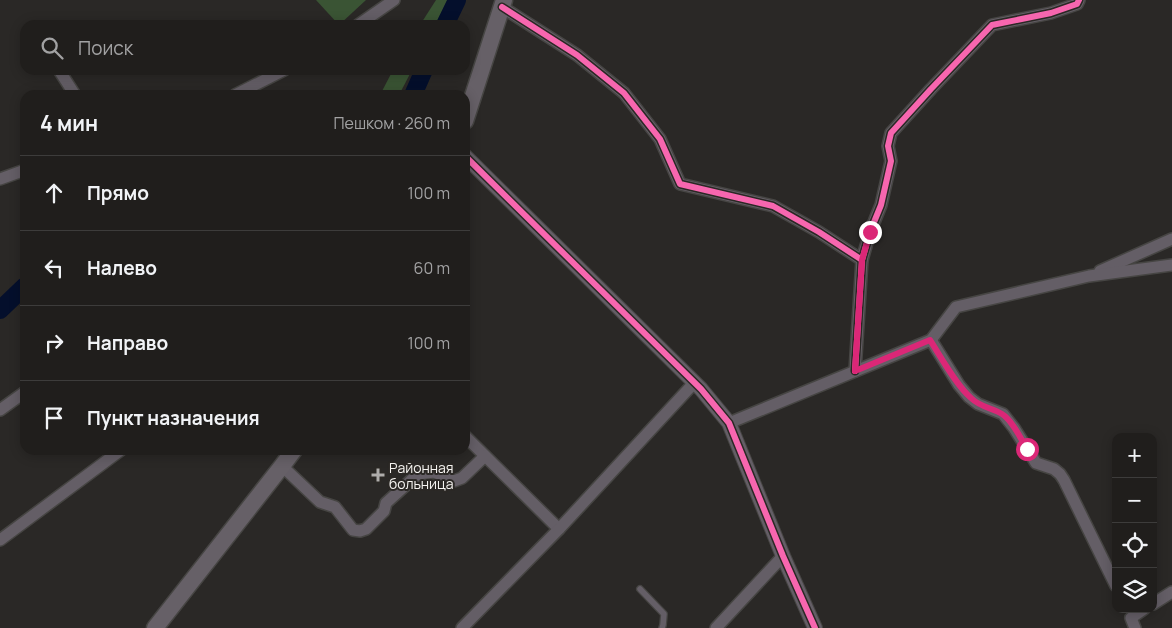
<!DOCTYPE html>
<html lang="ru">
<head>
<meta charset="utf-8">
<style>
  body { margin:0; font-family:Manrope,sans-serif; background:#282725; color:#f1f3f6 }
  .controls { position:absolute; right:15px; bottom:15px; display:grid; overflow:hidden; border-radius:10px; box-shadow:0 2px 12px #0003 }
  .controls button { width:45px; height:45px; display:grid; place-items:center; padding:0; border:0; border-bottom:1px solid #3d3c3b; background:#201e1c; color:#f1f3f6; font:25px sans-serif }
  .stop { position:absolute; width:15px; height:15px; margin:-11px; border:4px solid #db2777; border-radius:50%; background:#fff }
  .stop.end { background:#db2777; border-color:#fff; box-shadow:0 1px 5px #0008 }
  .list { margin:0; padding:0; list-style:none }
  h2 { display:flex; justify-content:space-between; align-items:center; height:65px; margin:0; padding:0 20px; font-size:21px }
  h2 small { font-size:16px; font-weight:400; color:#a2a2a3 }
  .list li { display:grid; grid-template-columns:32px 1fr auto; gap:15px; align-items:center; box-sizing:border-box; height:75px; padding:0 20px; border-top:1px solid #3d3c3b }
  .list b { display:block; font-size:19px; white-space:nowrap }
  .list em { font-size:16px; font-style:normal; color:#a2a2a3 }
  .icon { flex:none; width:28px; height:28px; fill:none; stroke:currentColor; stroke-width:2; stroke-linecap:round; stroke-linejoin:round }
  .map { position:relative; flex:none; width:1172px; height:628px; overflow:hidden }
  .search { position:absolute; background:#201e1c; box-shadow:0 2px 12px #0003; left:20px; top:20px; width:450px; height:55px; display:flex; align-items:center; gap:12px; box-sizing:border-box; padding:0 18px; border-radius:15px; color:#a2a2a3; font-size:19px }
  .panel { position:absolute; background:#201e1c; box-shadow:0 2px 12px #0003; left:20px; top:90px; width:450px; height:365px; border-radius:15px }
  .map>svg:first-child { display:block }
  .green { fill:#3a5434 }
  .lines { fill:none; stroke-linecap:round; stroke-linejoin:round }
  .river { stroke:#040f2c; stroke-width:18 }
  .service-casing { stroke:#464543; stroke-width:8 }
  .minor-casing { stroke:#464543; stroke-width:14 }
  .tertiary-casing { stroke:#464543; stroke-width:16 }
  .secondary-casing { stroke:#464543; stroke-width:19 }
  .service { stroke:#645e66; stroke-width:5.5 }
  .minor { stroke:#645e66; stroke-width:11 }
  .tertiary { stroke:#645e66; stroke-width:14 }
  .secondary { stroke:#666067; stroke-width:16 }
  .cycleway-casing { stroke:#2b2825; stroke-width:9 }
  .cycleway { stroke:#f766af; stroke-width:6 }
  .route { stroke:#db2777; stroke-width:6 }
  .poi-dot { fill:#afadab; stroke:#2b2825; stroke-width:2 }
  .labels { text-anchor:middle; dominant-baseline:central; stroke-width:4; stroke-linejoin:round; paint-order:stroke }
  .poi-label { font-size:14px; fill:#f7f5f2; stroke:#2b2825; text-anchor:start }
</style>
</head>
<body>
<div class="map">
<svg width="1172" height="628" viewBox="0 0 1172 628">
  <rect width="100%" height="100%" fill="#2a2826"/>
  <g class="green">
    <polygon points="316,0 366,0 339,25"/>
    <polygon points="436,0 448,0 435,25 420,25"/>
    <polygon points="393,70 412,70 399,95 380,95"/>
  </g>
  <g class="lines">
    <g class="river">
      <polyline points="445,25 457,0"/>
      <polyline points="413,95 424,70"/>
      <polyline points="0,310 25,286"/>
    </g>
    <defs>
      <polyline id="service" points="640,589 664,614 663,625 662,628"/>
      <g id="minor">
        <polyline points="502,7 577,55 624,93 660,139 680,184 773,206 819,232 862,260"/>
        <polyline points="358,25 394,0"/>
        <polyline points="59,70 75,95"/>
        <polyline points="235,95 284,70"/>
        <polyline points="0,179 25,170"/>
        <polyline points="1100,271 1172,239"/>
        <polyline points="931,340 959,385 969,397 978,404 1003,414 1014,428 1036,463 1054,469 1060,474 1064,480 1116,586"/>
        <polyline points="855,371 862,260 870,232 881,205 891,161 888,146 891,133 931,89 992,25 1051,13 1077,4 1079,0"/>
        <polyline points="0,410 25,392"/>
        <polyline points="729,423 931,340 956,307 1089,276 1172,265"/>
        <polyline points="465,436 559,529"/>
        <polyline points="282,466 320,502 335,507 353,530 360,531 366,529 384,511 386,503 418,474 434,472 454,481 462,478 485,456"/>
        <polyline points="0,540 121,450"/>
        <polyline points="1153,604 1172,592"/>
        <polyline points="462,628 559,529 694,383"/>
        <polyline points="716,628 783,556"/>
        <polyline points="1135,628 1131,618 1144,609"/>
      </g>
      <polyline id="tertiary" points="465,156 701,389 729,423 783,556 815,628"/>
      <g id="secondary">
        <polyline points="465,121 504,0"/>
        <polyline points="155,628 282,466 294,450"/>
      </g>
    </defs>
    <use href="#service" class="service-casing"/>
    <use href="#minor" class="minor-casing"/>
    <use href="#tertiary" class="tertiary-casing"/>
    <use href="#secondary" class="secondary-casing"/>
    <use href="#service" class="service"/>
    <use href="#minor" class="minor"/>
    <use href="#tertiary" class="tertiary"/>
    <use href="#secondary" class="secondary"/>
    <defs>
      <g id="cycleway">
        <polyline points="502,7 577,55 624,93 660,139 680,184 773,206 819,232 862,260"/>
        <polyline points="465,156 701,389 729,423 783,556 815,628"/>
        <polyline points="855,371 862,260 870,232 881,205 891,161 888,146 891,133 931,89 992,25 1051,13 1077,4 1079,0"/>
      </g>
    </defs>
    <use href="#cycleway" class="cycleway-casing"/>
    <use href="#cycleway" class="cycleway"/>
  </g>
  <g class="lines">
    <path class="route" d="M870,232L862,260L855,371L930,340C941,357 956,385 971,398C980,407 992,408 1002,414C1012,420 1021,439 1027,449"/>
  </g>
  <path class="poi-dot" d="M375.5 467.5h5v5h5v5h-5v5h-5v-5h-5v-5h5z"/>
  <g class="labels">
    <g class="poi-label">
      <text x="389" y="467">Районная<tspan x="389" dy="16">больница</tspan></text>
    </g>
  </g>
</svg>
<div class="controls">
<button>+</button>
<button>−</button>
<button><svg class="icon" aria-label="locate" viewBox="0 0 24 24"><circle cx="12" cy="12" r="6"/><path d="M12 2v4M12 18v4M2 12h4M18 12h4"/></svg></button>
<button><svg class="icon" aria-label="layers" viewBox="0 0 24 24"><path d="M12 4l9 5-9 5-9-5zM3 14l9 5 9-5"/></svg></button>
</div>
<div class="stop" style="left:1027px;top:449px"></div>
<div class="stop end" style="left:870px;top:232px"></div>
<div class="search"><svg class="icon" aria-label="search" viewBox="0 0 24 24"><circle cx="10" cy="10" r="6"/><path d="M15 15l6 6"/></svg>Поиск</div>
<section class="panel">
<h2>4 мин<small>Пешком · 260 m</small></h2>
<ul class="list">
<li><svg class="icon" aria-label="ahead" viewBox="0 0 24 24"><path d="M12 20V5M6 11l6-6 6 6"/></svg><div><b>Прямо</b></div><em>100 m</em></li>
<li><svg class="icon" aria-label="left" viewBox="0 0 24 24"><path d="M17 20v-9H6M10 6l-5 5 5 5"/></svg><div><b>Налево</b></div><em>60 m</em></li>
<li><svg class="icon" aria-label="right" viewBox="0 0 24 24"><path d="M7 20v-9h11M14 6l5 5-5 5"/></svg><div><b>Направо</b></div><em>100 m</em></li>
<li><svg class="icon" aria-label="arrive" viewBox="0 0 24 24"><path d="M6 21V4h12l-3 4 3 4H6"/></svg><div><b>Пункт назначения</b></div></li>
</ul>
</section>
</div>
</body>
</html>
